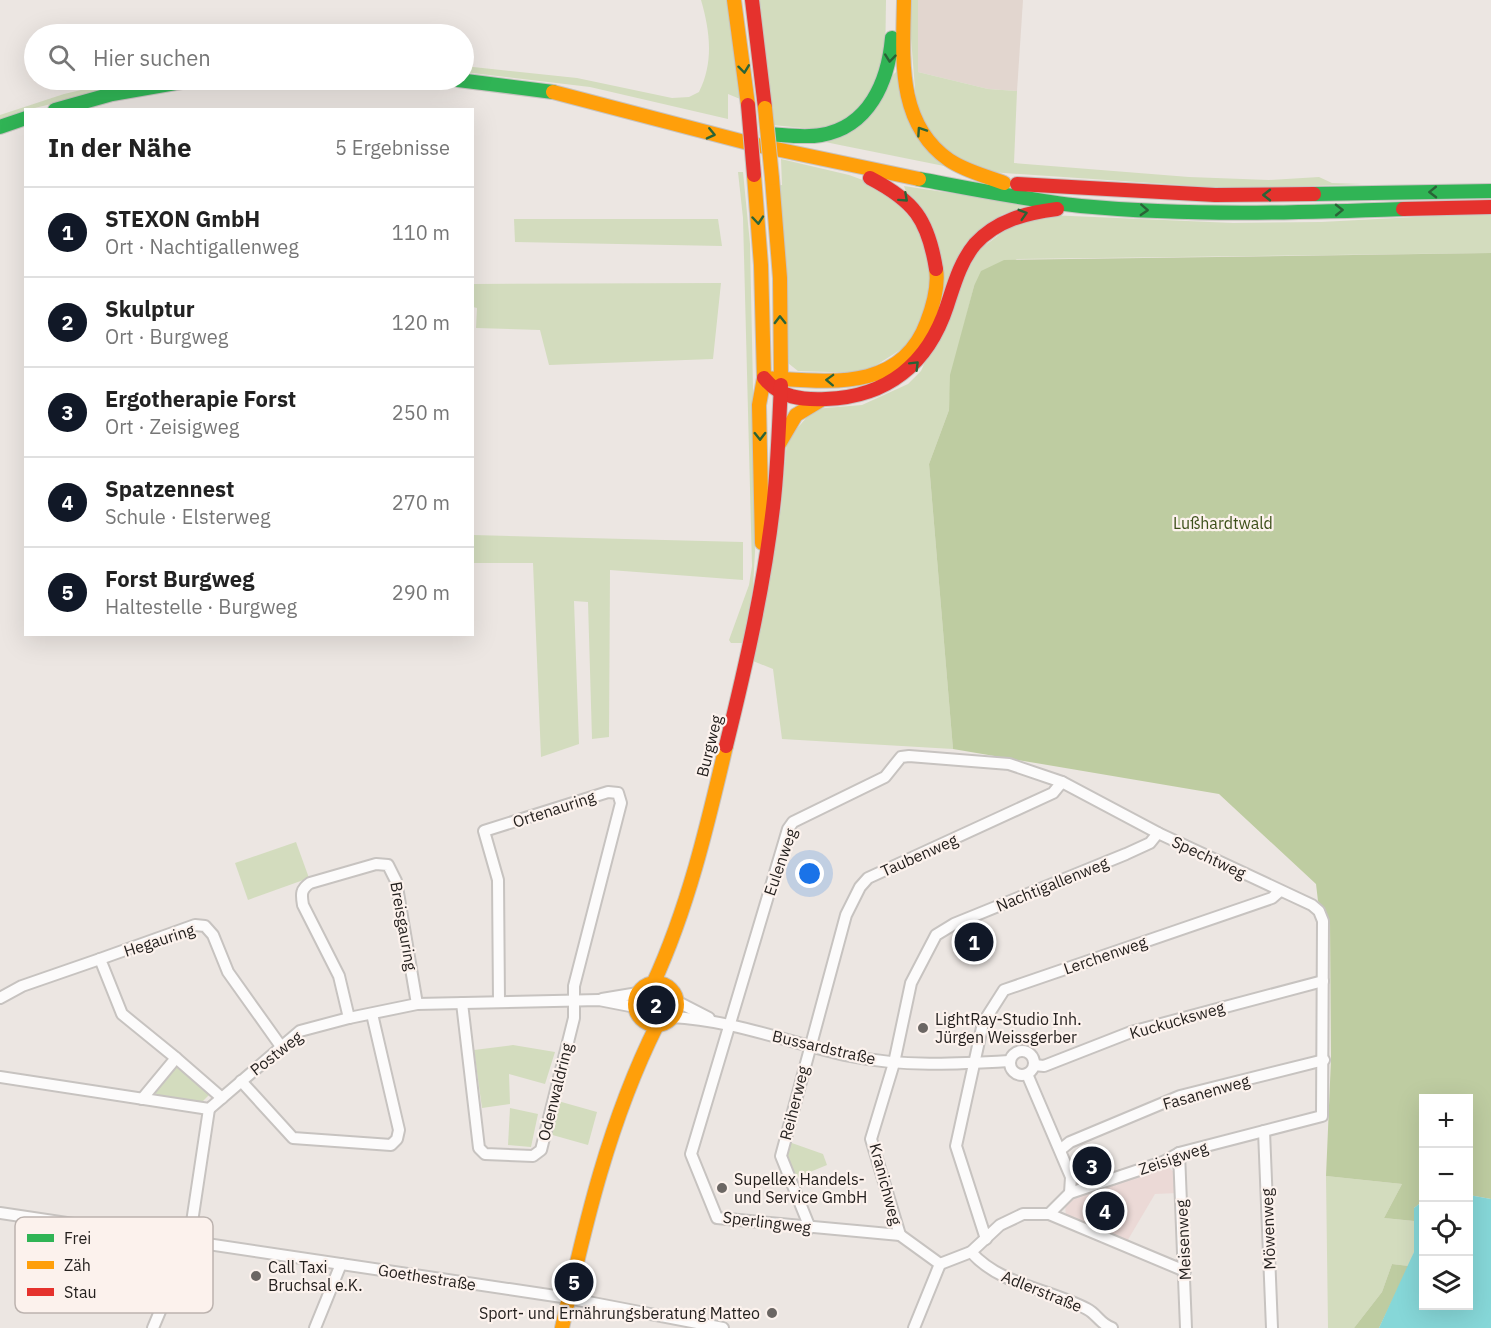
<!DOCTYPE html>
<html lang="de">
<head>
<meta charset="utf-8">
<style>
  body { margin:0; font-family:"IBM Plex Sans",sans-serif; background:#f6f6f6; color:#222 }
  .controls { position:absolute; right:18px; bottom:18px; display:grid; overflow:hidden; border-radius:0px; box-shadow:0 6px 24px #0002 }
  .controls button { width:54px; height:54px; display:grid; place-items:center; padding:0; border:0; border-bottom:2px solid #e0e0e0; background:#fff; color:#222; font:30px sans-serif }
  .you { position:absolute; left:810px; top:874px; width:21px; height:21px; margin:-15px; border:4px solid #fff; border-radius:50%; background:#1a73e8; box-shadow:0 0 0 9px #1a73e833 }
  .badge { display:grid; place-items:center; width:39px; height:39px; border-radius:50%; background:#111827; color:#fff; font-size:20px; font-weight:700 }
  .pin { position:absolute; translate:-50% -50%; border:3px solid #fff; box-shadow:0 2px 6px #0006 }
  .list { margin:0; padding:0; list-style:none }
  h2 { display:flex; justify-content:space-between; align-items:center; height:78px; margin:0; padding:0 24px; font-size:26px }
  h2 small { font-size:20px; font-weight:400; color:#767676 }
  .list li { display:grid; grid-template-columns:39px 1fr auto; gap:18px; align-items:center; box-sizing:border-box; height:90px; padding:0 24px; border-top:2px solid #e0e0e0 }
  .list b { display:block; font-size:22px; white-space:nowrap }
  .list p { margin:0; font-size:20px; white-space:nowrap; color:#767676 }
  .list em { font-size:20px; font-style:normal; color:#767676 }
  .icon { flex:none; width:33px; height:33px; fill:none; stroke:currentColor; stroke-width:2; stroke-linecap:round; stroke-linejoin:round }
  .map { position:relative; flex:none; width:1491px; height:1328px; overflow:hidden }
  .search { position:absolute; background:#fff; box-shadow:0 6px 24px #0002; left:24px; top:24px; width:450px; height:66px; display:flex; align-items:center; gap:15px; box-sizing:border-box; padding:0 21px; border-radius:33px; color:#767676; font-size:22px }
  .panel { position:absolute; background:#fff; box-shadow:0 6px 24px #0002; left:24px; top:108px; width:450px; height:528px; border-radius:0px }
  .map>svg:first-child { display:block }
  .built { fill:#e2d6cf }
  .education { fill:#ebd9d6 }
  .green { fill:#d3dcbe }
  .forest { fill:#becca1 }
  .water { fill:#86d7d8 }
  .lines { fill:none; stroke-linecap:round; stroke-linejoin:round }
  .street-casing { stroke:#c7c3c0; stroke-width:14 }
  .fast-casing { stroke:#c7c3c0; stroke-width:16 }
  .slow-casing { stroke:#c7c3c0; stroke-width:16 }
  .jam-casing { stroke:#c7c3c0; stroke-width:16 }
  .street { stroke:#fcfbfb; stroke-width:10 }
  .fast { stroke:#30b455; stroke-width:14 }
  .slow { stroke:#ff9f0a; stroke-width:14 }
  .jam { stroke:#e5322d; stroke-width:14 }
  .slow-bridge-casing { stroke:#c7c3c0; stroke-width:16; stroke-linecap:butt }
  .jam-bridge-casing { stroke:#c7c3c0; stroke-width:16; stroke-linecap:butt }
  .slow-bridge { stroke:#ff9f0a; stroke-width:14 }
  .jam-bridge { stroke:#e5322d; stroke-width:14 }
  .oneway { stroke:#2a6337 }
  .poi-dot { fill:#6b6663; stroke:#fcf2ed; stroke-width:2 }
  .labels { text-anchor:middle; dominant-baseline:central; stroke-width:4.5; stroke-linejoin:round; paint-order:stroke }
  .park-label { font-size:16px; fill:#3c4f19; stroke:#fcf2ed }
  .street-label { font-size:16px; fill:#25211f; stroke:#fcf2ed }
  .poi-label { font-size:16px; fill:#25211f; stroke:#fcf2ed; text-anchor:start }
  .key { fill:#fcf2ed; stroke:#bcb3af; stroke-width:1.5 }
  .key-label { font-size:16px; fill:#25211f }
</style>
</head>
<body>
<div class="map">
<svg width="1491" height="1328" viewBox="0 0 1491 1328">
  <rect width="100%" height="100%" fill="#ece6e2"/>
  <polygon class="built" points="918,0 1023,0 1017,91 988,89 918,72"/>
  <polygon class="education" points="1160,1167 1168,1167 1175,1173 1178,1193 1155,1194 1126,1243 1066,1217 1065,1205 1069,1200"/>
  <g class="green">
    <path d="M701,0H727L740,99L728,94V119L590,87L464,72V66L577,78L672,98L689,97L699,92C714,62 710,31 701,0Z"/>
    <polygon points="759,0 886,0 885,68 859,111 822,130 773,125"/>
    <polygon points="908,0 918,0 918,72 988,89 1017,91 1014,163 1189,177 1269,180 1319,177 1332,183 1362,184 1239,189 990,172 945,152 917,114"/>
    <polygon points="897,71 949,167 825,142"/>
    <polygon points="124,80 153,80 26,110 0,120 0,115 64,94"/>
    <polygon points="781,159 849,175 882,187 926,235 931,293 911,343 864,373 798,371 788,363 776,186 782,185"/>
    <polygon points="738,172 743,172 750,244 756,534 753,587 743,643 731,643 729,640 749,585 752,566 743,218"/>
    <polygon points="904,186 1029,205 1001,215 908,363 883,378 940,292"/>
    <polygon points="1491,213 1491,253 1017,259 974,286 951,376 949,410 929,464 953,749 782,739 773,669 753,661 771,545 781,509 787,440 814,409 862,405 908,384 921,371 955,293 979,250 1011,226 1048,215 1233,223 1321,222"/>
    <polygon points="514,219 718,219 722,246 515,242"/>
    <polygon points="721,283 713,359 549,365 540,330 476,328 477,308 473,307 473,284"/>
    <polygon points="473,535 743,542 743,580 610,570 609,737 592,739 588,602 574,601 579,744 541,757 533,563 473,563"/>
    <polygon points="296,842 309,878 248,900 235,863"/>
    <polygon points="656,992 664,994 668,1006 661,1015 654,1017 647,1013 643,1002 647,995"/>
    <polygon points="513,1045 555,1052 545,1084 509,1074 510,1104 482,1108 474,1050"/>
    <polygon points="177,1066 182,1067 207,1090 209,1095 201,1103 158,1097 154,1091 173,1067"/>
    <polygon points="558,1101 597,1112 588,1145 549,1134"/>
    <polygon points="510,1108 538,1114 531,1147 508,1145"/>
    <polygon points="789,1142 823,1154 827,1165 793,1179 784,1156"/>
    <polygon points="1326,1176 1402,1184 1384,1218 1414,1221 1414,1252 1409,1266 1392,1264 1382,1292 1354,1328 1328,1328"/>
  </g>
  <g class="forest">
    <polygon points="1491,253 1491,1199 1469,1195 1468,1098 1424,1098 1423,1201 1414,1208 1414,1221 1384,1218 1402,1184 1326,1176 1331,1059 1330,922 1318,901 1316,884 1219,794 953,749 929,464 949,410 950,375 974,286 981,271 1004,260"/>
    <polygon points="1392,1264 1409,1266 1379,1328 1354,1328 1382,1292"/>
  </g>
  <polygon class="water" points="1469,1195 1491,1199 1491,1328 1379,1328 1414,1252 1414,1208 1423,1201 1424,1306 1468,1306"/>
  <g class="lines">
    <defs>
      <g id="street">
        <polygon points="909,756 1009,764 1062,782 1158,833 1312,905 1319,911 1323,921 1322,1116 1179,1153 1163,1162 1070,1193 1049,1214 1023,1214 1000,1225 971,1252 940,1264 900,1235 717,1218 691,1154 788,829 793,822 885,777 901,757"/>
        <polyline points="0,998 22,986 100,959"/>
        <polyline points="602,999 638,993"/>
        <polyline points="676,1001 709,1018"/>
        <polyline points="462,1003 479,1148 485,1154 533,1156 541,1150 574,1018 574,986 621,803 618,793 608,792 484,831 498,880 499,1002"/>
        <path d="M671,1017C734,1020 789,1043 850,1056C902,1067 957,1064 1009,1061"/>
        <path d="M349,1018L339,976L303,905C301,894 301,889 310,883L376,864L388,865L396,881L417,1004"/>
        <circle cx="1022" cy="1063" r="12"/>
        <polyline points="176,1058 222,1098"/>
        <polyline points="1034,1065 1044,1066 1131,1032 1323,981"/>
        <polyline points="1027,1074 1071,1177 1070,1193"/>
        <polyline points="0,1077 209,1109 300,1031 349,1018 417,1004 599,1000 635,1007"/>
        <polyline points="241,1081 293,1138 391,1145 397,1139 399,1130 372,1014"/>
        <polyline points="142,1099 176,1058 122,1014 100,959 195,925 205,926 213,935 228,972 280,1045"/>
        <polyline points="1264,1131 1272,1328"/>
        <polyline points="1060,1150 1070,1142 1180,1096 1324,1060"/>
        <polyline points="1179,1153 1186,1328"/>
        <polyline points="0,1213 562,1297 723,1328"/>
        <polyline points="1049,1214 1185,1271"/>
        <polyline points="810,1228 781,1156 846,915 860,887 868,878 1053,793 1062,782"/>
        <polyline points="900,1235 871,1139 894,1063 911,983 936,935 954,924 1126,854 1150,843 1158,833"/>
        <polyline points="986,1239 956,1146 983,1023 1004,990 1272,898 1280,891"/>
        <path d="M971,1252C1000,1285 1049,1289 1087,1309C1097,1314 1100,1324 1112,1328"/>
        <polyline points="153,1328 189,1242 209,1109"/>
        <polyline points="315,1328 341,1264"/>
        <polyline points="914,1328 940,1264"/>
      </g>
      <g id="fast">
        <polyline points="458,80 553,92"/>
        <polyline points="55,110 112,94 193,80"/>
        <polyline points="0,127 26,118"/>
        <path d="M769,134C786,135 804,138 821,135C869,127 888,82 892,38"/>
        <path d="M919,179C973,189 1027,200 1081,206C1188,216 1296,213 1403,209"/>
        <polyline points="1314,194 1491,191"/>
      </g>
      <g id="slow">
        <polyline points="734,0 748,105"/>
        <path d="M904,0C903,57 896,123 949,160C965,171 986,176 1004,183"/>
        <polyline points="553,92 752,144 919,179"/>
        <polyline points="754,175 761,265 764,378"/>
        <polyline points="772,178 780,278 781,379"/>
        <path d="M764,378C825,381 901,394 927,322C933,306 939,287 936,269"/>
        <polyline points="779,444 796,415 821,400"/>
        <polyline points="762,543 759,405 764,378"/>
        <circle cx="656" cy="1004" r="21"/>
        <path d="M653,984C688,908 707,827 726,746"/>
        <path d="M562,1328C585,1224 609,1121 657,1025"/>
      </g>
      <g id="jam">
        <polyline points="752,0 765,108"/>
        <path d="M870,178C914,201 928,219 936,269"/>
        <polyline points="1017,184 1215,195 1314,194"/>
        <polyline points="1403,209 1491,207"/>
        <path d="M764,378C780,398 802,400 826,399C887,397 928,364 947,306C954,285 960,262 975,244C997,220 1026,213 1057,209"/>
        <path d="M726,746C746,665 765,582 774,499C778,461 779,423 781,385"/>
      </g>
    </defs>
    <use href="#street" class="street-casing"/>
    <use href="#fast" class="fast-casing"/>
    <use href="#slow" class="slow-casing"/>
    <use href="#jam" class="jam-casing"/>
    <use href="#street" class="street"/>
    <use href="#fast" class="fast"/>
    <use href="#slow" class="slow"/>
    <use href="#jam" class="jam"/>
    <defs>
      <polyline id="slow-bridge" points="765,108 772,178"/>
      <polyline id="jam-bridge" points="748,105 754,175"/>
    </defs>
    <use href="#slow-bridge" class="slow-bridge-casing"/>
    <use href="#jam-bridge" class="jam-bridge-casing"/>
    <use href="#slow-bridge" class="slow-bridge"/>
    <use href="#jam-bridge" class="jam-bridge"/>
  </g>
  <defs><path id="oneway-chevron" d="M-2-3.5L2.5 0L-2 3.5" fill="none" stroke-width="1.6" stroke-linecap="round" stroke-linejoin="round" transform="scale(1.5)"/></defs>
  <g class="oneway">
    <use href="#oneway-chevron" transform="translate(890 58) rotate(96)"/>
    <use href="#oneway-chevron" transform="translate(744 69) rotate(83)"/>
    <use href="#oneway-chevron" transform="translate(921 131) rotate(-124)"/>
    <use href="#oneway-chevron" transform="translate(711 134) rotate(13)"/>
    <use href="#oneway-chevron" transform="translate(1433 192) rotate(179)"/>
    <use href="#oneway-chevron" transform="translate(1267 195) rotate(180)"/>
    <use href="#oneway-chevron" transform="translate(904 198) rotate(42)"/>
    <use href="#oneway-chevron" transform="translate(1144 210) rotate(3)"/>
    <use href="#oneway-chevron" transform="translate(1339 210) rotate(-1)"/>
    <use href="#oneway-chevron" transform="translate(1023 214) rotate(-17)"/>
    <use href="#oneway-chevron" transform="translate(758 220) rotate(85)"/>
    <use href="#oneway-chevron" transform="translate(780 320) rotate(-91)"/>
    <use href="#oneway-chevron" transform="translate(915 365) rotate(-45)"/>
    <use href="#oneway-chevron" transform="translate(830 380) rotate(-178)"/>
    <use href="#oneway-chevron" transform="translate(760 436) rotate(89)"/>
  </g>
  <g class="poi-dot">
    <circle cx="923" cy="1028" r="6"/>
    <circle cx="722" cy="1188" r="6"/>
    <circle cx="256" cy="1276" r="6"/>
    <circle cx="772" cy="1313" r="6"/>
  </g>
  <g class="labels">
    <g class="park-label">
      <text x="1223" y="523">Lußhardtwald</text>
    </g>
    <g class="street-label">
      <text transform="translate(709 746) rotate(-76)">Burgweg</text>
      <text transform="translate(554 809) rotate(-18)">Ortenauring</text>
      <text transform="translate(919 855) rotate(-24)">Taubenweg</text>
      <text transform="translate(1209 857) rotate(25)">Spechtweg</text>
      <text transform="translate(780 862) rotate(-71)">Eulenweg</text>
      <text transform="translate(1052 884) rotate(-22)">Nachtigallenweg</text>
      <text transform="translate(404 926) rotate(80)">Breisgauring</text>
      <text transform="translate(159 940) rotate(-18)">Hegauring</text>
      <text transform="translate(1105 955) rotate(-19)">Lerchenweg</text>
      <text transform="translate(1177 1020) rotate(-16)">Kuckucksweg</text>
      <text transform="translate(824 1047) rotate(13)">Bussardstraße</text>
      <text transform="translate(276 1053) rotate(-38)">Postweg</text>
      <text transform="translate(555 1092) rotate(-76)">Odenwaldring</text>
      <text transform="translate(1206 1092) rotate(-16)">Fasanenweg</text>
      <text transform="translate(794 1103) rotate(-76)">Reiherweg</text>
      <text transform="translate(1173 1158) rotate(-19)">Zeisigweg</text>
      <text transform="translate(886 1184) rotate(75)">Kranichweg</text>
      <text transform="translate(767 1222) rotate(7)">Sperlingweg</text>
      <text transform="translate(1268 1229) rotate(-92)">Möwenweg</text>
      <text transform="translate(1183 1240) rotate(-93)">Meisenweg</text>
      <text transform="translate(427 1277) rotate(9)">Goethestraße</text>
      <text transform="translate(1042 1291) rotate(22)">Adlerstraße</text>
    </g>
    <g class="poi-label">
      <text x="935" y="1019">LightRay-Studio Inh.<tspan x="935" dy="18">Jürgen Weissgerber</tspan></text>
      <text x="734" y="1179">Supellex Handels-<tspan x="734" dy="18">und Service GmbH</tspan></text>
      <text x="268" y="1267">Call Taxi<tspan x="268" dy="18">Bruchsal e.K.</tspan></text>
      <text x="760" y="1313" text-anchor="end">Sport- und Ernährungsberatung Matteo</text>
    </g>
  </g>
  <rect x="15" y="1217" width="198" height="96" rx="9" class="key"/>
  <rect x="27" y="1234" width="27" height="8" fill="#30b455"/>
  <rect x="27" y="1261" width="27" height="8" fill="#ff9f0a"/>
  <rect x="27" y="1288" width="27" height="8" fill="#e5322d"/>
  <g class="key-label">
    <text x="64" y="1244">Frei</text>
    <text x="64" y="1271">Zäh</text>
    <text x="64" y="1298">Stau</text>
  </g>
</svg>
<div class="controls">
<button>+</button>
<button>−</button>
<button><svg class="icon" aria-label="locate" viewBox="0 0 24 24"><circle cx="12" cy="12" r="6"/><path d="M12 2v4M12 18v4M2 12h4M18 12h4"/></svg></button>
<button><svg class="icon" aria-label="layers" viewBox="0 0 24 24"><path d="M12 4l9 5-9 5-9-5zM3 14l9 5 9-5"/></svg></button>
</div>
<div class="you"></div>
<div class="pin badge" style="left:974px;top:942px">1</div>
<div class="pin badge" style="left:656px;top:1005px">2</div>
<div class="pin badge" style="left:1092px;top:1166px">3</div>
<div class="pin badge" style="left:1105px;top:1211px">4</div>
<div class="pin badge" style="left:574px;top:1282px">5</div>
<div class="search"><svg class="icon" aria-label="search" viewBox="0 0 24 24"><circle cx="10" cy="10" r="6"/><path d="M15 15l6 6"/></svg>Hier suchen</div>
<section class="panel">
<h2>In der Nähe<small>5 Ergebnisse</small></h2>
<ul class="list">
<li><span class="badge">1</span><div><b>STEXON GmbH</b><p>Ort · Nachtigallenweg</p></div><em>110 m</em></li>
<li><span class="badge">2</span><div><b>Skulptur</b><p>Ort · Burgweg</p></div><em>120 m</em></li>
<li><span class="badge">3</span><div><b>Ergotherapie Forst</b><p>Ort · Zeisigweg</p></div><em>250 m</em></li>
<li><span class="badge">4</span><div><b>Spatzennest</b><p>Schule · Elsterweg</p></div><em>270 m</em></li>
<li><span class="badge">5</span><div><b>Forst Burgweg</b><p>Haltestelle · Burgweg</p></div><em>290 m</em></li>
</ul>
</section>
</div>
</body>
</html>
